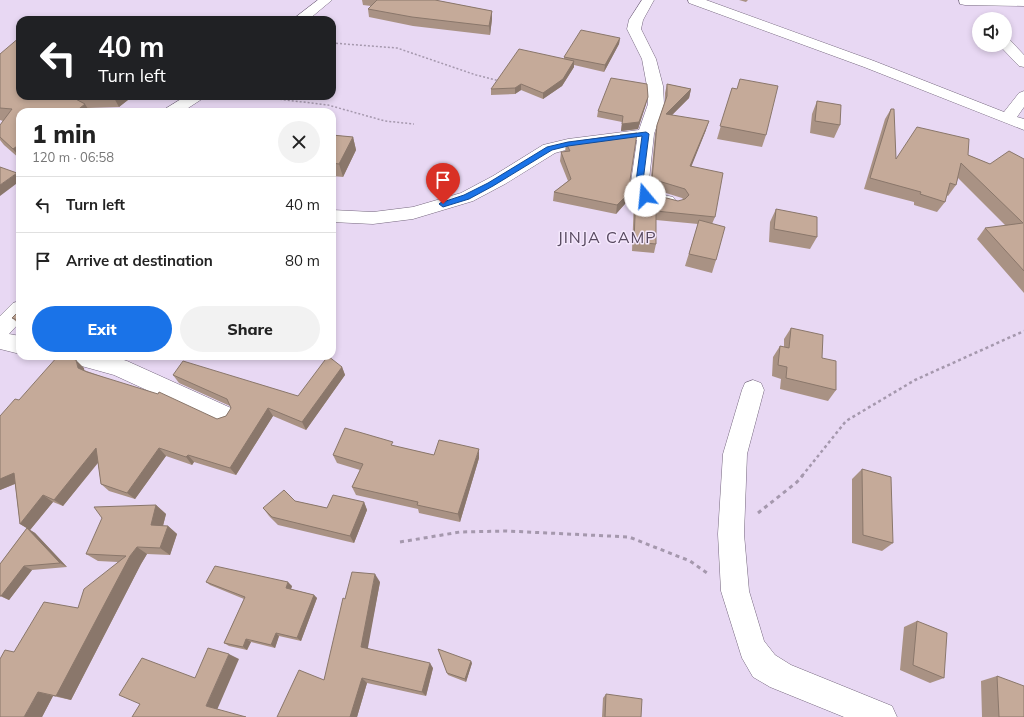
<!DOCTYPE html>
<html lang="en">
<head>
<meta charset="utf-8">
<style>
  :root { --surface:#fff; --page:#f2f2f2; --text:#222; --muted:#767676; --line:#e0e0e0; --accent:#1a73e8 }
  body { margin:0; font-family:Mulish,sans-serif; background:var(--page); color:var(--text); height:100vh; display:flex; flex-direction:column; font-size:15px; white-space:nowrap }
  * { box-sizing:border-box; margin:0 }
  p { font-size:13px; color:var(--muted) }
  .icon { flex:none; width:22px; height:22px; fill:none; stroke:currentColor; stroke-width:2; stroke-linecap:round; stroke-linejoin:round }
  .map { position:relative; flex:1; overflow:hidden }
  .panel { position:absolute; left:16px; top:108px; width:320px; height:252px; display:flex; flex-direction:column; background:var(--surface); border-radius:12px; box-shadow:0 2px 6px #0003 }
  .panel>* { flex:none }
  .hud { position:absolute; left:16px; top:16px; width:320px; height:84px; border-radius:12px; box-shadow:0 2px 6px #0003; background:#202124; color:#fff; overflow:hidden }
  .fabs { position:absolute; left:972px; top:12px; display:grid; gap:8px }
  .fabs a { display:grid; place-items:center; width:40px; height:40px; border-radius:50%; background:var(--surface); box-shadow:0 2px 6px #0003; font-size:20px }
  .pin { position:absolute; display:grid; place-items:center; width:34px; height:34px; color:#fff; margin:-41px -17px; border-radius:50% 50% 50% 0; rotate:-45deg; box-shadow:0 0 4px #0007 }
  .pin .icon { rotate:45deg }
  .me { position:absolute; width:44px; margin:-22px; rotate:343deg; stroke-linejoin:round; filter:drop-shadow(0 0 3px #0008) }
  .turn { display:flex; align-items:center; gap:14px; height:84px; padding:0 16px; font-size:18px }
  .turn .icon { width:52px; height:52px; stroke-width:2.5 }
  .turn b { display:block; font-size:28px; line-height:34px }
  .round { display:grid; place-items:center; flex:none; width:42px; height:42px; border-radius:21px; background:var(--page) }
  .overview { display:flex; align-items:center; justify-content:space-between; height:68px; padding:0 16px }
  h1 { font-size:24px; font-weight:800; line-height:30px }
  .cta { display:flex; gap:8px; margin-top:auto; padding:8px 16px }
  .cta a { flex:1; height:46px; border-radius:24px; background:var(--accent); color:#fff; font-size:16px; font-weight:800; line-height:46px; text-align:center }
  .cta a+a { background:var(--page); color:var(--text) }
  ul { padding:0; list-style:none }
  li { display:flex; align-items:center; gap:12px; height:56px; padding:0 16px; border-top:1px solid var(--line) }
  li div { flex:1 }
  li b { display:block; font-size:15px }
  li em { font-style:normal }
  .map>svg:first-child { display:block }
</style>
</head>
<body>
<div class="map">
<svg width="1024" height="717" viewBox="0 0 1024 717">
  <rect width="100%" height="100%" fill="#e8d8f3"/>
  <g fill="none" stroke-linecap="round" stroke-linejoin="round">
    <g stroke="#75677e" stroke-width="1">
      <path id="minor" d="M 318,0 L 332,0 L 308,20 L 292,20 Z
        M 642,0 L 654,0 L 643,20 L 641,29 L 656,59 L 663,86 L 664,104 L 654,134 L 648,189 L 655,193 L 673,197 L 676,201 L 673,205 L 667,207 L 641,201 L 635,196 L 630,189 L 637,140 L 569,149 L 555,153 L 505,184 L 473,201 L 413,219 L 373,224 L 332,222 L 332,210 L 373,212 L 413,207 L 461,193 L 493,176 L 543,145 L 568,139 L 639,130 L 648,104 L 647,86 L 642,59 L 627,29 L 629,20 Z
        M 688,0 L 706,0 L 874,61 L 1004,112 L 1019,93 L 1024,91 L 1024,107 L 1017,117 L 1024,119 L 1024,130 L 864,67 L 689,3 Z
        M 959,0 L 1024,0 L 1024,6 L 965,5 L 960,4 Z
        M 1005,39 L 1010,40 L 1024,55 L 1024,67 L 1019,66 L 999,45 L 1005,45 Z
        M 186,96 L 205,96 L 202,99 L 182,112 L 163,112 L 165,109 Z
        M 20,301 L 20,322 L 9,334 L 20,336 L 20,354 L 0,349 L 0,316 L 13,303 Z
        M 64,356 L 111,356 L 127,361 L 231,408 L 235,415 L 231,422 L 223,425 L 114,375 L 67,362 Z
        M 753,380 L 761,383 L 764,390 L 747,454 L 744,534 L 749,591 L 764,641 L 775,655 L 791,665 L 892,706 L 897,717 L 844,717 L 770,687 L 753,677 L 742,658 L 721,591 L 718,534 L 723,454 L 742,390 L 745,383 Z"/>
    </g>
    <path stroke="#a598ad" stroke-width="1.5" stroke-dasharray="2 2" stroke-linecap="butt" d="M 332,43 L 397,48 L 476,75 L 500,81
      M 252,96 L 328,105 L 385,121 L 414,124"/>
    <path stroke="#a598ad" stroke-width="2.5" stroke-dasharray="3 3" stroke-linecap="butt" d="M 802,476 L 846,421 L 915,380 L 1024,331"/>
    <path stroke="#a598ad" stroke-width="3" stroke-dasharray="4 4" stroke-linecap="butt" d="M 758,513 L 797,482 L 803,475
      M 400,542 L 460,532 L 507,531 L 629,537 L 690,561 L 707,573"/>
    <use href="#minor" fill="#fff" fill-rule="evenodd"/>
  </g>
  <path fill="#a99284" d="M 362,0 L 435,0 L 492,11 L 492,19 L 490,35 L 413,26 L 369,17 L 368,9 L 371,6 L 363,5 Z
    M 739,0 L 748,0 L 746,2 Z
    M 620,38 L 619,44 L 604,72 L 574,65 L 574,67 L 562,86 L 543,99 L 521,90 L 515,94 L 491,95 L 491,89 L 564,59 L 564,57 Z
    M 0,54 L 20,96 L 133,96 L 119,107 L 88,108 L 90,112 L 20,112 L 20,159 L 4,145 L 0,140 L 0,125 L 3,121 L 0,120 Z
    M 667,84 L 691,89 L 689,98 L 672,115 L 706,130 L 691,166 L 715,217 L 712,224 L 716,260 L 712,273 L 685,266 L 698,224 L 656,220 L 656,244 L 654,253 L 632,251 L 634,199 L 636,190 L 678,201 L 684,200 L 682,198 L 650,188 L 655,134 L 657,125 L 665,102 L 665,93 Z
    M 732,88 L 737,89 L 766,135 L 762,147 L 717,139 Z
    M 817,101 L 840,125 L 834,138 L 810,133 L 812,114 Z
    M 646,104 L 638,129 L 621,131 L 622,122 L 597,117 L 598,111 Z
    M 891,109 L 896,159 L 968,155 L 990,164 L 1024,159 L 1024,293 L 977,239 L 985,228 L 1006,226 L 958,178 L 956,185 L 948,196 L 946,195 L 945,202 L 937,212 L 914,205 L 914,202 L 864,189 L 885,119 Z
    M 332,135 L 353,137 L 356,150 L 343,177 L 332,176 Z
    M 566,143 L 630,180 L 634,188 L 632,196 L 616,214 L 553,201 L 554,192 L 568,181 L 560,161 L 561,152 L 565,152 Z
    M 776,209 L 817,237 L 810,249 L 769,242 L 770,222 Z
    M 20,310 L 20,325 L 12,318 Z
    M 791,328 L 822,358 L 836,390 L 828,401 L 780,389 L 781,379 L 772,376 L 773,357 L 780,346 L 784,347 L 784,339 Z
    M 342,367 L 345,375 L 306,430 L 273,416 L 236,475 L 194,462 L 192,465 L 166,456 L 135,499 L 109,491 L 101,484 L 98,463 L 63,506 L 53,502 L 30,530 L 20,524 L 15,484 L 0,490 L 0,416 L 19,400 L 84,368 L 84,370 L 217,419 L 226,416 L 231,408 L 230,406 L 179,383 L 173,375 L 298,396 Z
    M 394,446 L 434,455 L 479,458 L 460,522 L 419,513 L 418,509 L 356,495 L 352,487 L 360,470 L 337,463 L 333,455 Z
    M 862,469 L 893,543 L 882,551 L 852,543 L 852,479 Z
    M 295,501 L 327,508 L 364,502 L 367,510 L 354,543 L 278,525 L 269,516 L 263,508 Z
    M 156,505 L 166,514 L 163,526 L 168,526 L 177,534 L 170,555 L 147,554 L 141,564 L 71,700 L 53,696 L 42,717 L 14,652 L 78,608 L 118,562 L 98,561 L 86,554 Z
    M 27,528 L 35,533 L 67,567 L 32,570 L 9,600 L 0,596 L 0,564 Z
    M 206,582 L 292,586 L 291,589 L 314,595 L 317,598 L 301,641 L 279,636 L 275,648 L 251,642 L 247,650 L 229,646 L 224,643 L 244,599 L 210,585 Z
    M 380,582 L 367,648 L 433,668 L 426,696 L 367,683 L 357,717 L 277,717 L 324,680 L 345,599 Z
    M 917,621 L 944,678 L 930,683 L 900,670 L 904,627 Z
    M 438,649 L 472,663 L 466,682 L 448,675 Z
    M 997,676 L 1024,717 L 982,717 L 981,681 Z
    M 606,694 L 641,717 L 602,717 L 603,698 Z"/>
  <path fill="#8a776b" d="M 492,11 L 492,19 L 490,35 L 489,26 Z
    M 620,38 L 619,44 L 604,72 L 605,65 Z
    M 574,61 L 574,67 L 562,86 L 543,99 L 543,93 Z
    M 521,84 L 521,90 L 515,94 L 515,88 Z
    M 691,89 L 689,98 L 664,123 L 666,114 Z
    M 113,96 L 133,96 L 119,107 Z
    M 648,97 L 646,104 L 638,129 L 621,131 L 622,124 Z
    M 85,104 L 90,112 L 75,112 Z
    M 709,121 L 706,130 L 688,175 L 690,166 Z
    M 353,137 L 356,150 L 343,177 L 339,164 Z
    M 20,144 L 20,158 L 13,149 Z
    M 17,173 L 20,176 L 20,181 L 0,196 L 0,185 Z
    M 634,188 L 632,196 L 616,214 L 617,205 Z
    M 76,360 L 84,368 L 85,376 L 78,368 Z
    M 342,367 L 345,375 L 306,430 L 302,422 Z
    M 268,408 L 273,416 L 236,475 L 230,468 Z
    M 96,448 L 104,455 L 63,506 L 54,500 Z
    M 159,448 L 166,456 L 135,499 L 127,493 Z
    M 479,449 L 479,458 L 460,522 L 458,514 Z
    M 188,455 L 194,462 L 192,465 L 186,457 Z
    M 14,473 L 24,480 L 0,490 L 0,479 Z
    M 43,495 L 53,502 L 30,530 L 20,524 Z
    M 364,502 L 367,510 L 354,543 L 350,536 Z
    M 156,505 L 166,514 L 161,533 L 151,525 Z
    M 168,526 L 177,534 L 170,555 L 160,548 Z
    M 27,528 L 35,533 L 67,567 L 60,563 Z
    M 137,547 L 147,554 L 141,564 L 71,700 L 56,696 L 130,556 Z
    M 24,566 L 32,570 L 9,600 L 1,596 Z
    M 375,574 L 380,582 L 367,653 L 361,647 Z
    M 288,582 L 292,586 L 290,592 L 286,588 Z
    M 314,595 L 317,598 L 301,641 L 297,638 Z
    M 276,633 L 279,636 L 275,648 L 271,645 Z
    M 246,639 L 251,642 L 247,650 L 243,647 Z
    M 229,654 L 239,659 L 217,710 L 206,706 Z
    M 471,661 L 472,663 L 466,682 L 465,679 Z
    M 430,663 L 433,668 L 426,696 L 422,692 Z
    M 362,678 L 367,683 L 357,717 L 350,717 Z
    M 38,692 L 53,696 L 42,717 L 24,717 Z"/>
  <path fill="#c5aa99" stroke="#8a776b" d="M 377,0 L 435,0 L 492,11 L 489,26 L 412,17 L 368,9 Z
    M 581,30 L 620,38 L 605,65 L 564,57 Z
    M 20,37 L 20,96 L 70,96 L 85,104 L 75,112 L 20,112 L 20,144 L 13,149 L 0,137 L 0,125 L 12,109 L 0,108 L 0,54 Z
    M 519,49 L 574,61 L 563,79 L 543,93 L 521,84 L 515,88 L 491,89 Z
    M 611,78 L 647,84 L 648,97 L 639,122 L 622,124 L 623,116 L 598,111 Z
    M 740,79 L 778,86 L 766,135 L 720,126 L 732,88 L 737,89 Z
    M 667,84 L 691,89 L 666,114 L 709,121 L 690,166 L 723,173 L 715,217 L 656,211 L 656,244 L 634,242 L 636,190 L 678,201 L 685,199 L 689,195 L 685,189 L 652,179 L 657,125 L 667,96 Z
    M 817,101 L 841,105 L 840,125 L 815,121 Z
    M 891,109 L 894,109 L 896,159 L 917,127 L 969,139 L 968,155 L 990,164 L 1009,151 L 1024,159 L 1024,271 L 985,228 L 1023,223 L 961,163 L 956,185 L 950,183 L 945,202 L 920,194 L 921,192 L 870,178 Z
    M 637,133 L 630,180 L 634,188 L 617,205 L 554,192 L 571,179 L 561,152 L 570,151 L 566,143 L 613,136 L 620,137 L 620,135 Z
    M 332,135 L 353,137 L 339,164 L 332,163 Z
    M 0,167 L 17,173 L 0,185 Z
    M 776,209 L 817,217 L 817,237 L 774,229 Z
    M 699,220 L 725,227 L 716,260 L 689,254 Z
    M 20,310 L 20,321 L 12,318 Z
    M 791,328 L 823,335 L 822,358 L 836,361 L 836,390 L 786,378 L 787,367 L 778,365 L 780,346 L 789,348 Z
    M 58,356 L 61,356 L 76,360 L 78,368 L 87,372 L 158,394 L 159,392 L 217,419 L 226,416 L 231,408 L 227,399 L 173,375 L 183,361 L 298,396 L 328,356 L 342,367 L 302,422 L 268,408 L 230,468 L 188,455 L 186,457 L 159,448 L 127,493 L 101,484 L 96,448 L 54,500 L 43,495 L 20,524 L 14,473 L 0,479 L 0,416 L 15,399 L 19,400 Z
    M 345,428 L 393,442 L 391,445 L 434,455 L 439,440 L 479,449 L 458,514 L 417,505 L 418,502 L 352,487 L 363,464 L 333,455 Z
    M 862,469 L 891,477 L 893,543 L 863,535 Z
    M 284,490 L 295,501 L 327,508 L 333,495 L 364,502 L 350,536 L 272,517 L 263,508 Z
    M 156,505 L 151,525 L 168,526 L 160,548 L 137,547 L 130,556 L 56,696 L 38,692 L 24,717 L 0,717 L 0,659 L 5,650 L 14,652 L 44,602 L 78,608 L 84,589 L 126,556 L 86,554 L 102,518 L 94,507 Z
    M 27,528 L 60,563 L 24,566 L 1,596 L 0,596 L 0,564 Z
    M 215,566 L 288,582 L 286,588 L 314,595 L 297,638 L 276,633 L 271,645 L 246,639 L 243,647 L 224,643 L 245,597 L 206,582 Z
    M 352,572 L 375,574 L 361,647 L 430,663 L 422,692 L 362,678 L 350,717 L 277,717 L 299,670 L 324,680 L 343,598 L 345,599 Z
    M 917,621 L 947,633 L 944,678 L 913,665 Z
    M 208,648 L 229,654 L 206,706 L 246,717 L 132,717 L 140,704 L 119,695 L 142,658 L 195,678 Z
    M 438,649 L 471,661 L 465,679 L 447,673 Z
    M 997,676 L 1024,686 L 1024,717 L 999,717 Z
    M 606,694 L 642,699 L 641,717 L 605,717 Z"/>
  <path fill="#1a73e8" stroke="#114b97" d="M 646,132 L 649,134 L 642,189 L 649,196 L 648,198 L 645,198 L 638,195 L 635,189 L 642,136 L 568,146 L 552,150 L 493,186 L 469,199 L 443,207 L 439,204 L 440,203 L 464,195 L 488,183 L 547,147 L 568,142 Z"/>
  <g text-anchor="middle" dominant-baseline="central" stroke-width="3" stroke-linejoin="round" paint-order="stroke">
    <g font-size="16" letter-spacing="1" fill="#57495f" stroke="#f4e7fc">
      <text x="607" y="237">JINJA CAMP</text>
    </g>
  </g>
</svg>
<div class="fabs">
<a><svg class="icon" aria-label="sound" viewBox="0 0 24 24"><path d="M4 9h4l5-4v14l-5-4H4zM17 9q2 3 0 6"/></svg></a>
</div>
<div class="pin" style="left:443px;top:204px;background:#d93025"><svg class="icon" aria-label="arrive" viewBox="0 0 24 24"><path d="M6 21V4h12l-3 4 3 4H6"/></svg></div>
<svg class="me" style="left:645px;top:196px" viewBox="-20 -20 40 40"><circle r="19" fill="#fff"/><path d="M0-13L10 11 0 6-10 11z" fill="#1a73e8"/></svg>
<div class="hud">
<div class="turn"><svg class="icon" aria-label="left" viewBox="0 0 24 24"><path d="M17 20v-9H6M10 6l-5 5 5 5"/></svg><div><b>40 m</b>Turn left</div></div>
</div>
<section class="panel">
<div class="overview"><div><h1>1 min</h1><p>120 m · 06:58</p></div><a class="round"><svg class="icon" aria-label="close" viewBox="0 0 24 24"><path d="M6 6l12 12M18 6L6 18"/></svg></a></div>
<ul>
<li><svg class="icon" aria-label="left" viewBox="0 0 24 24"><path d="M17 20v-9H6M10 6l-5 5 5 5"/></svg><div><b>Turn left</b></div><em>40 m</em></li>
<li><svg class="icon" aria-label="arrive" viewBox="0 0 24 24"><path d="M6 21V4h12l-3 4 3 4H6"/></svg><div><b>Arrive at destination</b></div><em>80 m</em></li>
</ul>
<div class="cta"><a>Exit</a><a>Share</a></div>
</section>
</div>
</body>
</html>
